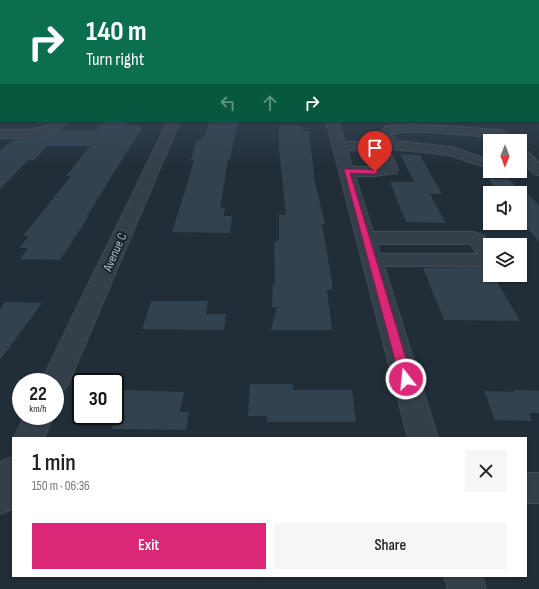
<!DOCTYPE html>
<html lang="en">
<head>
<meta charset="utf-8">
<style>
  :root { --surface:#fff; --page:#f6f6f6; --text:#222; --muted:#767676; --accent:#db2777 }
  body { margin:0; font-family:"Sofia Sans Condensed",sans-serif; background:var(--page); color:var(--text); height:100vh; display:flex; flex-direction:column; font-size:15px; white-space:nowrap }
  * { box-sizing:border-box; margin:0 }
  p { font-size:13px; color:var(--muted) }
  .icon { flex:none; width:22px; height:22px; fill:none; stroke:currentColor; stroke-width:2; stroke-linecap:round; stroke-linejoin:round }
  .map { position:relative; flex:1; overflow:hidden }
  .sheet { position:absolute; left:12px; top:437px; width:515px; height:140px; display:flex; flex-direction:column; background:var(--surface); border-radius:0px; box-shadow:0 1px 3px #0004 }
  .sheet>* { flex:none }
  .hud { position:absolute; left:0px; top:0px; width:539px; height:122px; box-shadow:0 1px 3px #0004; background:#0b6e4f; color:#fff; overflow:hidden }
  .needle { width:26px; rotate:180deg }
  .controls { position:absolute; left:483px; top:134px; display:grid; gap:8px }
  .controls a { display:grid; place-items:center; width:44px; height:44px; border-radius:0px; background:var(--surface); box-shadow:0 1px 3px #0004; font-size:20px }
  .speed { position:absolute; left:12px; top:373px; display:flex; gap:8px; font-size:20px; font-weight:700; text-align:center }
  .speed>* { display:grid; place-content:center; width:52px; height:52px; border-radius:50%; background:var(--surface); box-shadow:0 1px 3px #0004; line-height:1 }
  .speed small { font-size:10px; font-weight:400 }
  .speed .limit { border:2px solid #111; border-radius:6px; background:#fff; color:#111 }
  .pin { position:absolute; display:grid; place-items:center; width:34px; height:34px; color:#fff; margin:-41px -17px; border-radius:50% 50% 50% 0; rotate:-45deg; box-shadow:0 0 4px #0007 }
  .pin .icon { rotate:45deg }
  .me { position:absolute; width:44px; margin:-22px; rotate:344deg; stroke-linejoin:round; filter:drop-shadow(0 0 3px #0008) }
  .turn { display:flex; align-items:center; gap:14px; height:84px; padding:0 20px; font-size:18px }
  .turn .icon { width:52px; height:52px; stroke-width:2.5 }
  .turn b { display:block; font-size:28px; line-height:34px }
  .lanes { display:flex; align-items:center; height:38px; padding:0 20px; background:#0003; justify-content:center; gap:20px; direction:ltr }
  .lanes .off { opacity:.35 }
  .round { display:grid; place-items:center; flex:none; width:42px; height:42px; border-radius:0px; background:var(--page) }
  .overview { display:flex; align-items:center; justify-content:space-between; height:68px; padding:0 20px }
  h1 { font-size:24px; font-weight:600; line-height:30px }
  .button { display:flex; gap:8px; margin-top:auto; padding:8px 20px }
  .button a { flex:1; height:46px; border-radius:0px; background:var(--accent); color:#fff; font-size:16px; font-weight:600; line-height:46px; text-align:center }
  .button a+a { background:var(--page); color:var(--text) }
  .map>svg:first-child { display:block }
</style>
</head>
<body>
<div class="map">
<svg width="539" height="589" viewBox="0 0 539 589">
  <rect width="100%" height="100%" fill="#212e38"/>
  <path fill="#33424f" d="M 104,121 L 129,121 L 126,126 L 142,126 L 141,128 L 142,128 L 87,216 L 89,216 L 60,260 L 20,259 L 28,248 L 19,248 L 29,236 L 23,236 L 71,176 L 66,176 L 90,146 L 47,146 L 34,160 L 28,160 L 0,189 L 0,151 L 13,140 L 37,138 L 59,130 L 96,130 Z
    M 209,121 L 238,121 L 230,160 L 228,160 L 220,208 L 225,208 L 224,216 L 232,216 L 230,233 L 172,232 L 192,169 L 191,169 L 194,160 L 191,160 L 197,140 L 201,140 L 202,136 L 205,136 Z
    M 279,126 L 301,126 L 304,131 L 309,131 L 315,182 L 325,224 L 322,224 L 332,282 L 332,290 L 327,290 L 332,330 L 271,330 L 277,307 L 272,307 L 273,283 L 275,284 L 274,242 L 279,240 L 279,215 L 286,215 L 279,150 Z
    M 400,154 L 420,155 L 442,194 L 430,194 L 446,223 L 406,222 L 390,182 L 414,182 Z
    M 488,179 L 509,179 L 516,187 L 522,187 L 539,206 L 539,242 L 520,219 L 520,193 L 499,193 Z
    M 488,267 L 490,275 L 493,275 L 520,321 L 444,320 L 423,268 Z
    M 151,301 L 208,301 L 206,314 L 226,314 L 224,330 L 142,329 Z
    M 5,302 L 42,303 L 0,360 L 0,309 Z
    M 250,384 L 293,384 L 293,390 L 352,390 L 356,422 L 267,422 L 267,416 L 248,416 Z
    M 123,390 L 184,392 L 180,412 L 189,412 L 186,430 L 111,429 Z
    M 514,390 L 539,391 L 539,413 L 529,413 L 532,421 L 495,420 L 484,391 L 514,392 Z"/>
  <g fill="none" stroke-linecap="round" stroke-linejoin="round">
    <g stroke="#414b55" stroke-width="2">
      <path id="minor" d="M 0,92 L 1,92 L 1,98 L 0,98 Z
        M 538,95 L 539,95 L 539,101 L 538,101 Z
        M 0,114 L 1,121 L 3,121 L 0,122 Z
        M 54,121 L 68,121 C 54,140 21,138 0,138 L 0,130 C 18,130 39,132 54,121 Z
        M 168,121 L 180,121 L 69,382 L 65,389 L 55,392 L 55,382 L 41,382 Z
        M 326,121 L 338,121 L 345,142 L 382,142 L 377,135 L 387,126 L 412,124 L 501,130 L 507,134 L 501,138 C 483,137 402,127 391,135 L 397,141 L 451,147 L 490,160 L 490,169 L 449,155 L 393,149 L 388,149 L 398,170 L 396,173 L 375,176 L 355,176 L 373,232 L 473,232 C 494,237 490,247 490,265 L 487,266 L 384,266 L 438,438 L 408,438 ZM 347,150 C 368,151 373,146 382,167 L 352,167 ZM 377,244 L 470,244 L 477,254 L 380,254 Z
        M 520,148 L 525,149 L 539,163 L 539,175 L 534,174 L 520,160 Z
        M 25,416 L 53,416 L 44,438 L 14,438 Z
        M 13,457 L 13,507 L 12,509 L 0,514 L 0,464 L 2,461 Z
        M 526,473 L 539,473 L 539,503 L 526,503 Z
        M 444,576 L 482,576 L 486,589 L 448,589 Z"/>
    </g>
    <use href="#minor" fill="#353f49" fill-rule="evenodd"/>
  </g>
  <linearGradient id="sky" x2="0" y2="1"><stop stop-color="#12191f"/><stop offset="0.51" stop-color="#3d4c5e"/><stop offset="1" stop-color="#3d4c5e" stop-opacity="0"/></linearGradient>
  <rect width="539" height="168" fill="url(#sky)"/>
  <path fill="#db2777" stroke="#8e194d" d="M 344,169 L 375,170 L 378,172 L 375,174 L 350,173 L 412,379 L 406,383 L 400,379 Z"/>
  <g text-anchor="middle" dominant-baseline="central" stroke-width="4" stroke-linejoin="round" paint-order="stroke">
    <g font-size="13" fill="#afbac5" stroke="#1a242d">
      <text transform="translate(115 252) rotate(-66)">Avenue C</text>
    </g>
  </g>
</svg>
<div class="controls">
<a><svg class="needle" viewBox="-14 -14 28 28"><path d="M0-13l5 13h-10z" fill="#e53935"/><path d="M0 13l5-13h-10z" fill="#767676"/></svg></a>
<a><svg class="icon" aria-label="sound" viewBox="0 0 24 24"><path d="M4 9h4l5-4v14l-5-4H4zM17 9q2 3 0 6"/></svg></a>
<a><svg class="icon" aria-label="layers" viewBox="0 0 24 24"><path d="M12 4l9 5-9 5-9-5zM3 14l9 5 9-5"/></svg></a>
</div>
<div class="speed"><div>22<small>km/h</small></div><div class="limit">30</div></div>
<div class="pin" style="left:375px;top:172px;background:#d93025"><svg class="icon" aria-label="arrive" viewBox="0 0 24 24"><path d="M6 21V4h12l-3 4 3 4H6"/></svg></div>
<svg class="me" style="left:406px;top:379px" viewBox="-20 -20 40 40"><circle r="17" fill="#db2777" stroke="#fff" stroke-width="3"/><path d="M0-11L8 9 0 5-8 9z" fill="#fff"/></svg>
<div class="hud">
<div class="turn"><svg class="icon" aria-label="right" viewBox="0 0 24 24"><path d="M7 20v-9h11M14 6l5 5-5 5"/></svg><div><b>140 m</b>Turn right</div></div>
<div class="lanes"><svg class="icon off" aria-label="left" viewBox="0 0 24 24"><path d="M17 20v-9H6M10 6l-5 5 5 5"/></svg><svg class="icon off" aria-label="ahead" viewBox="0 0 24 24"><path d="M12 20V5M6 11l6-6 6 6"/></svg><svg class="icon" aria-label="right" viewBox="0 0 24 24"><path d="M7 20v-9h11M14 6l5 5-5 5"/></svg></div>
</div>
<section class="sheet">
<div class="overview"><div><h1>1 min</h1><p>150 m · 06:36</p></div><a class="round"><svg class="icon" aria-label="close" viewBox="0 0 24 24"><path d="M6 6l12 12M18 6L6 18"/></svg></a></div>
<div class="button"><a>Exit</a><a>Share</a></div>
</section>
</div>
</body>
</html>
